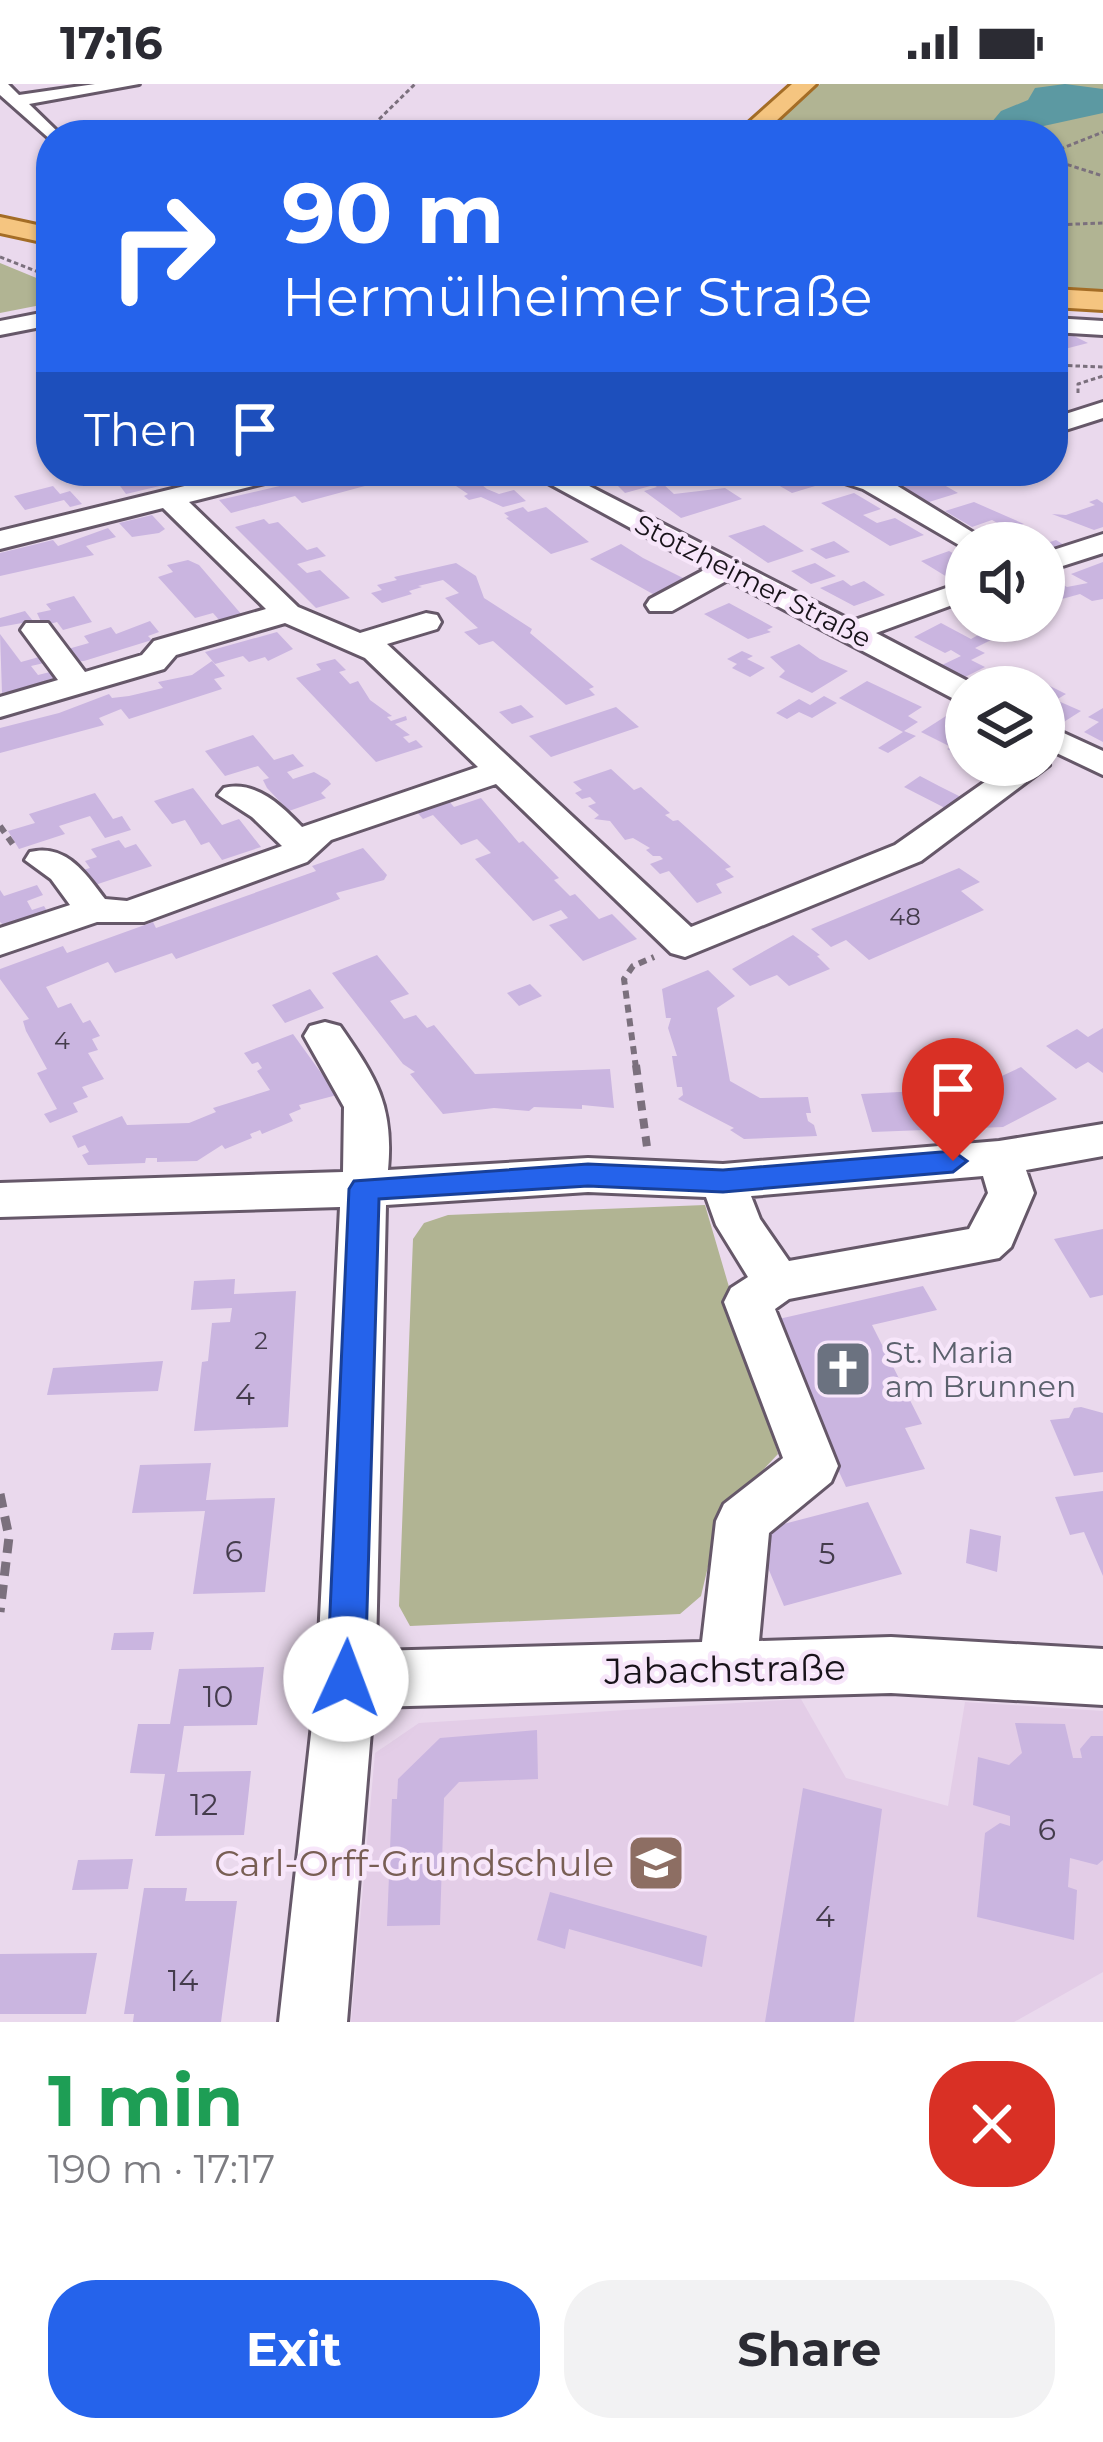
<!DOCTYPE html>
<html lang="en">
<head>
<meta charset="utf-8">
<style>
  :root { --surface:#fff; --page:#f2f2f3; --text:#2b2b33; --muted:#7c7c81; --accent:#2563eb }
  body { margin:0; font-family:Montserrat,sans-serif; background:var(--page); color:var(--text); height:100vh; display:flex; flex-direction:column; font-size:45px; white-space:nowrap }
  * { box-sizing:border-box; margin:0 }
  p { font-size:39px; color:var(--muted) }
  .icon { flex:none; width:66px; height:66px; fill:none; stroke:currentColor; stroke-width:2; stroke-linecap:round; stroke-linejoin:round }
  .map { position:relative; height:1938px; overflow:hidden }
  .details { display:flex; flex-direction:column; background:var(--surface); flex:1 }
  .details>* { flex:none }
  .hud { position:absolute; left:36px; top:36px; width:1032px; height:366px; border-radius:48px; box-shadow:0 3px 9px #0004; background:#2563eb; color:#fff; overflow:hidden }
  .buttons { position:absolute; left:945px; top:438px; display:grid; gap:24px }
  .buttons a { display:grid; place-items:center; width:120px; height:120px; border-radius:50%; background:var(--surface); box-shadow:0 3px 9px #0004; font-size:60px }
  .pin { position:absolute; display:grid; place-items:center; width:102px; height:102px; color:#fff; margin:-123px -51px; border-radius:50% 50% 50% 0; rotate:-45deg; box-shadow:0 0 12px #0007 }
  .pin .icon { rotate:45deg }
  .me { position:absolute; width:132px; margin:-66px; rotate:2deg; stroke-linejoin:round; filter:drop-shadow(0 0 9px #0008) }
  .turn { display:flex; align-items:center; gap:42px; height:252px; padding:0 48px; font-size:54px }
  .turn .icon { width:156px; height:156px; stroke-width:2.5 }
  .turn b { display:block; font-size:84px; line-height:102px }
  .then { display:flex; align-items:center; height:114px; padding:0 48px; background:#0003; gap:24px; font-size:45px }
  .round { display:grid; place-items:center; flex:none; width:126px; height:126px; border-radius:48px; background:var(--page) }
  .overview { display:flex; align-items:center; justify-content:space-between; height:204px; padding:0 48px }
  h1 { font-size:72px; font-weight:700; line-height:90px; color:#1e9e55 }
  .cta { display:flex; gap:24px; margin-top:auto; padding:24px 48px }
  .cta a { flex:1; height:138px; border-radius:48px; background:var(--accent); color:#fff; font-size:48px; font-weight:700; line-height:138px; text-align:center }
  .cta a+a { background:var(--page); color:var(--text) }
  .status { display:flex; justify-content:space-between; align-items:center; height:84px; padding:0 60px; background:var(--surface); direction:ltr }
  .status svg { height:33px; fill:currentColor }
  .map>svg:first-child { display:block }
</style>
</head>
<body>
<div class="status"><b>17:16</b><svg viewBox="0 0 49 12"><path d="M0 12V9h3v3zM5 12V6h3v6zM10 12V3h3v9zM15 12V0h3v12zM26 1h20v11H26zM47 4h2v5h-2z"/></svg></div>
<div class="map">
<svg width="1103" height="1938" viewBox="0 0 1103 1938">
  <rect width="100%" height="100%" fill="#ead9ed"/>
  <path fill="#e3cde7" d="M 801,1615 L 846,1694 L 948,1722 L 965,1618 L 1103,1627 L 1103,1888 L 1014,1938 L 351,1938 L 375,1669 L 419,1639 Z"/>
  <path fill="#b1b493" d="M 820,0 L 1103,0 L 1103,212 L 1053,209 L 1053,51 L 758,51 Z
    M 0,179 L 51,200 L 51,219 L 0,229 Z
    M 705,1121 L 778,1370 L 720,1432 L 701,1512 L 680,1530 L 410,1542 L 399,1522 L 413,1155 L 424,1139 L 448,1131 Z"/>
  <path fill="#5c99a2" d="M 1065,0 L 1103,5 L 1103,29 L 1039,43 L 1038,51 L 968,51 L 991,39 L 1001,27 L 1028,16 L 1035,4 Z"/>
  <path fill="#cab5e0" d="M 1064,247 L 1088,259 L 1053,268 L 1053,250 Z
    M 109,387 L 152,389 L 164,401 L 126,410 Z
    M 344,387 L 391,387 L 398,393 L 302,419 L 295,412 L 231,429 L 219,416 Z
    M 451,387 L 480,388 L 490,399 L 482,401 L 487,405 L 499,410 L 514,406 L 526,417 L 503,423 L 481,413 L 469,416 L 464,412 L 468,410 L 444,394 L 456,391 Z
    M 587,387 L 655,387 L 669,397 L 662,399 L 674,410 L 725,404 L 742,415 L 681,434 L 644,407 L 657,403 L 654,401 L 625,409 L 609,393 Z
    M 754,387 L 805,387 L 825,399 L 792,409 Z
    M 932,394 L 958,409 L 929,418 L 903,403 Z
    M 53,402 L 60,410 L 70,407 L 82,420 L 70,423 L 64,416 L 25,426 L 14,412 Z
    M 854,409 L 881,425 L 863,431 L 877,439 L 895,434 L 924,451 L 890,462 L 821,419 Z
    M 1097,415 L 1103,419 L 1103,443 L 1094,446 L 1052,430 L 1066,431 L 1095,421 L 1089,418 Z
    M 974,418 L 1024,440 L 1018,442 L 1047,459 L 1056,456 L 1064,461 L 1044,468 L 1044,459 L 1000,459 L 989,453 L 1010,446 L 992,436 L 972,443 L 945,427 Z
    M 523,423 L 528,428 L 546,423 L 589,458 L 551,470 L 506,434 L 509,433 L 504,429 Z
    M 152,431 L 165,445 L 159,449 L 132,453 L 119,439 Z
    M 264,435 L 269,440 L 278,438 L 307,466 L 317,463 L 326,472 L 297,480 L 307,489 L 320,486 L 350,514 L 316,524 L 235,443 Z
    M 764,441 L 804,467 L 768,479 L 728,452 Z
    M 108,444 L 116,453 L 86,462 L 94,471 L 0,492 L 0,469 L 53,456 L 58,462 Z
    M 834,457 L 850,468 L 826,475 L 810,465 Z
    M 621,460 L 643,474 L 691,498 L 660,514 L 590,475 Z
    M 949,467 L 966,476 L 966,491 L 952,496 L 921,477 Z
    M 188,476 L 199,481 L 242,531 L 220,537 L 213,529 L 195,534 L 158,493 L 173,488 L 167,481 Z
    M 1103,478 L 1103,515 L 1092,517 L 1080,510 L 1044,520 L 1044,499 L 1055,496 L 1067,503 L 1088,499 L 1071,490 Z
    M 456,479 L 476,492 L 484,514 L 532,545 L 530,549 L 594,603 L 589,605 L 595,611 L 566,621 L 493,557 L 479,561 L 464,548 L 478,544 L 445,514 L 459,509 L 443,496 L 418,502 L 422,503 L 409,507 L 412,510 L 382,519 L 371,509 L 382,506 L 377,501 L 397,496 L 394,493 Z
    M 815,479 L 836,492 L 811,500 L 791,487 Z
    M 843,496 L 851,502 L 864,497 L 885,511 L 854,522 L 820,504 Z
    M 74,512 L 92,538 L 63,546 L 57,538 L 43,542 L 37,529 L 51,526 L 46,520 Z
    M 729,519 L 773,543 L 767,546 L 771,548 L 748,555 L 704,530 Z
    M 25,527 L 33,537 L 0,543 L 0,534 Z
    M 150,537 L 159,548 L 148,552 L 152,556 L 84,577 L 71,578 L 61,567 L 89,559 L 84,552 L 111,543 L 116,550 Z
    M 941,539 L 971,555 L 980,550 L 991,556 L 975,564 L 985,569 L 971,576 L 985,583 L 965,593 L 942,581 L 961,572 L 951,566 L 945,569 L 914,553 Z
    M 277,548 L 293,565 L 268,577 L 265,573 L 249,578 L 243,572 L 215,580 L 205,568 Z
    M 0,550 L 21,578 L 39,573 L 44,579 L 31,582 L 38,591 L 50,588 L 55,594 L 47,596 L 51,601 L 2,609 Z
    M 799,560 L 820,575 L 848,587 L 812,609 L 779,593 L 785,587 L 770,573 Z
    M 742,567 L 753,572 L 747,575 L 765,584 L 750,593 L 732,584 L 737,580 L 727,575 Z
    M 335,575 L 346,586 L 339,588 L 350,600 L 358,597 L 370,616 L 392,632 L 387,633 L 391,637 L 406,632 L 407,636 L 395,640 L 410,651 L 403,653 L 409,659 L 416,656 L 423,663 L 376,678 L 296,594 L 321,586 L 316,580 Z
    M 212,577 L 225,592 L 214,595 L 222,605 L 129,635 L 121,625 L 99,634 L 104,641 L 0,669 L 0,644 L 59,629 L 109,610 L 112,614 L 129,612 L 163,604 L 158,598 L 192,591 Z
    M 867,597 L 922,623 L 908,632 L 918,638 L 904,647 L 916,652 L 888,669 L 878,664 L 903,648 L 839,614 Z
    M 1044,599 L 1066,610 L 1056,616 L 1081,627 L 1059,641 L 1044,633 Z
    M 824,612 L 837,619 L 812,634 L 799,628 L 787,635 L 776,629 L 799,615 L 810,621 Z
    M 521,621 L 534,633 L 512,640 L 499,628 Z
    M 616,623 L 639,643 L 551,673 L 529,652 Z
    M 1103,624 L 1103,658 L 1084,648 L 1099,638 L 1088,633 Z
    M 946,632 L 966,642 L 966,679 L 953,673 L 958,670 L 947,665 L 951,663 L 921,648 Z
    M 253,651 L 274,676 L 293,670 L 298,676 L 304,682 L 287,688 L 293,695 L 314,688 L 328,696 L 331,700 L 321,709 L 326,714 L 289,727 L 267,704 L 263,696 L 269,694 L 258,682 L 225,692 L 205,667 Z
    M 611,685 L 634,706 L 641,703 L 670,729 L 665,731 L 673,737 L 678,736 L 731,783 L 725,785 L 734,793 L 716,800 L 722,809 L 697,819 L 669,787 L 660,790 L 650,780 L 663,775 L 660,772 L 653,772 L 646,766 L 650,764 L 633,754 L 625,756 L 610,737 L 594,735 L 599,731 L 588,722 L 596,719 L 590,713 L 582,715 L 575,709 L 582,706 L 573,698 Z
    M 920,692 L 939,702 L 961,713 L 945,724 L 904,703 Z
    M 193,704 L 222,741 L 239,735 L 261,763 L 222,776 L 209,758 L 201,761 L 185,736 L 172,740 L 154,717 Z
    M 95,709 L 113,735 L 122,732 L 131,746 L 105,754 L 90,732 L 59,742 L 65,750 L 19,765 L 8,747 L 35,739 L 29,730 Z
    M 481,714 L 519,759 L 523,757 L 559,794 L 554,796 L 570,812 L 575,810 L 599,835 L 612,830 L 637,855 L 583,877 L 549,841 L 568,834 L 561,826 L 533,837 L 475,775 L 491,769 L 477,755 L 461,761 L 433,731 L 423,735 L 415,726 L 447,715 L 454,723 Z
    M 119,756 L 125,764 L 136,760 L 152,782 L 86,804 L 76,788 L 90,784 L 85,777 L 97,773 L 91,765 Z
    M 363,764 L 387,791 L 384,796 L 336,809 L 340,815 L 176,875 L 172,869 L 115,889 L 108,878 L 46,903 L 58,924 L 71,919 L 83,939 L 90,936 L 100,952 L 92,955 L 98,966 L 88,969 L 104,995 L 82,1003 L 88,1013 L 73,1019 L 78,1028 L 50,1039 L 44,1030 L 57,1025 L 37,989 L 47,985 L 26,947 L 23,937 L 29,935 L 0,895 L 0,885 L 63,862 L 67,869 L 153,838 L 156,844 L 316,787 L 312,782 Z
    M 959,784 L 980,798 L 961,807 L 984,826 L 869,876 L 846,856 L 831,863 L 811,845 Z
    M 37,801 L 43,811 L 27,817 L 32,826 L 44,822 L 50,832 L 9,846 L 0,838 L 0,806 L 4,812 Z
    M 793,851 L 820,871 L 817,872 L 830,885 L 789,902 L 777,891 L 750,902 L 732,885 Z
    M 377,871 L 409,910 L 390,917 L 404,935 L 416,931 L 427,944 L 434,941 L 475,990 L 610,985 L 614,1024 L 582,1021 L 582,1025 L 534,1023 L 529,1027 L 494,1024 L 443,1030 L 410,990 L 415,988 L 403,980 L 332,889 Z
    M 708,886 L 735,912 L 717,924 L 730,997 L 760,1014 L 808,1013 L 811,1029 L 806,1029 L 808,1037 L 814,1041 L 817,1052 L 744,1055 L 730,1046 L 734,1044 L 678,1015 L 683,1011 L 682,1003 L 677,1003 L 672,972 L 677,972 L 668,944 L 671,934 L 666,934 L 662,905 Z
    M 530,900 L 542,912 L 519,922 L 507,909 Z
    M 310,905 L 324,924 L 285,939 L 272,921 Z
    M 1103,944 L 1103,989 L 1088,978 L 1076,985 L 1046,962 L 1077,945 L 1088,953 Z
    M 293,950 L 337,1011 L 299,1021 L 301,1025 L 289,1030 L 293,1037 L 262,1050 L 260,1046 L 250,1050 L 252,1054 L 225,1065 L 222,1061 L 197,1077 L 157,1078 L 157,1074 L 146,1074 L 145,1079 L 88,1081 L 82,1071 L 89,1068 L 85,1061 L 78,1064 L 72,1052 L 122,1032 L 127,1041 L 189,1039 L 216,1028 L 213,1024 L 270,1006 L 257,987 L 262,984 L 258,978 L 252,980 L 244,969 Z
    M 1021,983 L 1057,1015 L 1003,1043 L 872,1048 L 861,1010 L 976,1004 Z
    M 1103,1145 L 1103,1211 L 1090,1214 L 1054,1155 Z
    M 235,1195 L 234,1210 L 296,1207 L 288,1343 L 194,1347 L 202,1278 L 208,1277 L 212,1239 L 230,1238 L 232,1224 L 191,1226 L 194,1197 Z
    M 923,1202 L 937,1226 L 872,1241 L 922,1340 L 905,1344 L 925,1385 L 846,1403 L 770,1237 Z
    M 163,1277 L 158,1307 L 47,1311 L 53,1284 Z
    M 1081,1323 L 1103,1329 L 1103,1388 L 1074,1392 L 1050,1336 L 1069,1334 L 1074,1324 Z
    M 211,1379 L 206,1416 L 275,1414 L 265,1508 L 193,1510 L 205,1427 L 132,1429 L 140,1381 Z
    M 1103,1407 L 1103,1492 L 1084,1448 L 1070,1451 L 1055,1413 Z
    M 868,1418 L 902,1490 L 784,1522 L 753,1448 Z
    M 970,1445 L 1001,1452 L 997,1488 L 966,1479 Z
    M 154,1548 L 151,1566 L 111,1566 L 114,1549 Z
    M 264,1583 L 257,1641 L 184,1642 L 177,1688 L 251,1687 L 244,1751 L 155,1752 L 165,1690 L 130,1689 L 138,1640 L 170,1640 L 179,1585 Z
    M 1015,1639 L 1065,1640 L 1073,1674 L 1082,1674 L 1080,1665 L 1091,1652 L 1103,1652 L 1103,1776 L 1097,1781 L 1070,1774 L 1068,1803 L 1077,1806 L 1074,1856 L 977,1833 L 985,1749 L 1000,1739 L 1010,1742 L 1010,1732 L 973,1721 L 978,1673 L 1009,1681 L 1022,1669 Z
    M 537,1646 L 538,1695 L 459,1698 L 444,1714 L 440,1841 L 387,1842 L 392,1715 L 397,1715 L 398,1695 L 440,1654 Z
    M 803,1704 L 882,1725 L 854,1938 L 765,1938 Z
    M 133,1775 L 128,1805 L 72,1806 L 78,1776 Z
    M 144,1804 L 187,1804 L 185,1817 L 237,1817 L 221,1938 L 133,1938 L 134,1930 L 124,1930 Z
    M 550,1808 L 707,1852 L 702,1883 L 569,1845 L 565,1865 L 537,1856 Z
    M 97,1869 L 86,1930 L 0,1930 L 0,1870 Z"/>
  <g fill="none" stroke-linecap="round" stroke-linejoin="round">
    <g stroke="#665869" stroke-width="6">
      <path id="minor" d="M 0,0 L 8,0 L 19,11 L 95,0 L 139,0 L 29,20 L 61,51 L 51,51 L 51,56 L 0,11 Z
        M 51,227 L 51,241 L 0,251 L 0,237 Z
        M 1053,234 L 1103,237 L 1103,251 L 1053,248 Z
        M 1103,318 L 1103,334 L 1053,350 L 1053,334 Z
        M 246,387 L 292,387 L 289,393 L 189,418 L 298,523 L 360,549 L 426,529 L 437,531 L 441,538 L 437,545 L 387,560 L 691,843 L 895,761 L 1009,681 L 1044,681 L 1044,674 L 1049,681 L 921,777 L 685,873 L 671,869 L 496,700 L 331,756 L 307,778 L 144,838 L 97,838 L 0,871 L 0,844 L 70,821 L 51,795 L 25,776 L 30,768 C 66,759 86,790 105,815 L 127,817 L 282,762 L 252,733 L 218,711 L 224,704 C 256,696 282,722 302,743 L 478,683 L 365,574 L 285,539 L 176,571 L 164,585 L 0,633 L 0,613 L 58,596 L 21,546 L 26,539 L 48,539 L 85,588 L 142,571 L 154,557 L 266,525 L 163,424 L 0,465 L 0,447 Z
        M 526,387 L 560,387 L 852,537 L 966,497 L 966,516 L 876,549 L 979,603 L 966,603 L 966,618 L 954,615 L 728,496 L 672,527 L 650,527 L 646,521 L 650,515 L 706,485 Z
        M 823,387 L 863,387 L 883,393 L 990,459 L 966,459 L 966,465 L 863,405 L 826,393 Z
        M 1103,450 L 1103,469 L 1044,488 L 1044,469 Z
        M 1044,640 L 1103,667 L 1103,691 L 1044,663 Z
        M 325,938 L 340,942 C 376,994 394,1021 388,1086 L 588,1074 L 723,1080 L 999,1057 L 1103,1040 L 1103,1072 L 1026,1086 L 1034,1109 L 1011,1163 L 999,1174 L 789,1215 L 775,1225 L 838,1382 L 831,1398 L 769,1449 L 759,1557 L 891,1553 L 1103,1565 L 1103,1621 L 891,1609 L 373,1623 L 347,1938 L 279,1938 L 317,1596 L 340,1123 L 0,1133 L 0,1099 L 343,1088 L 344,1023 L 304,952 L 310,942 ZM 983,1092 L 988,1109 L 969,1145 L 789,1177 L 760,1135 L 751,1112 ZM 588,1108 L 706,1113 L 716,1141 L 748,1193 L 731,1204 L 724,1218 L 783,1374 L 724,1420 L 716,1437 L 702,1558 L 376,1567 L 386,1121 Z"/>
    </g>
    <g stroke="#a46d26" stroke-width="6">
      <path id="major" d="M 792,0 L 816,0 L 761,51 L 735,51 Z
        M 0,133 L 51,144 L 51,160 L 0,149 Z
        M 1053,205 L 1103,208 L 1103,226 L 1053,223 Z"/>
    </g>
    <path stroke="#7b707d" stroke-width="3" stroke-dasharray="4.5 3" stroke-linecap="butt" d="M 363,51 L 415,0
      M 1053,68 L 1103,48
      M 1053,76 L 1103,92
      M 1053,141 L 1103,139
      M 0,173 L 51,193
      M 1053,281 L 1103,283
      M 1078,309 L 1078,300 L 1103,292"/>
    <path stroke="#7b707d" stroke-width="6" stroke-dasharray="8 6" stroke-linecap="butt" d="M 0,742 L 14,762
      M 636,984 L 624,895 L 633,882 L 654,873"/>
    <path stroke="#7b707d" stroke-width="8" stroke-dasharray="10 8" stroke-linecap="butt" d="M 636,981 L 647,1063"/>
    <path stroke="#7b707d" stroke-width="9" stroke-dasharray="14 9" stroke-linecap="butt" d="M 0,1410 L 9,1453 L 0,1528"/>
    <use href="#minor" fill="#fff" fill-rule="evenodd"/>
    <use href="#major" fill="#f5c580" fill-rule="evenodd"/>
  </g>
  <path fill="#2563eb" stroke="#184099" stroke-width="3" d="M 953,1067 L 967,1077 L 953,1088 L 723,1108 L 588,1102 L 379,1115 L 365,1595 L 359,1608 L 346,1614 L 333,1608 L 327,1595 L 349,1105 L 354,1097 L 588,1080 L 723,1086 Z"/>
  <defs>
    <g id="church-square" transform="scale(3)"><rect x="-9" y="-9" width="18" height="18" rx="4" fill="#6b7280" stroke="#f7e6fa"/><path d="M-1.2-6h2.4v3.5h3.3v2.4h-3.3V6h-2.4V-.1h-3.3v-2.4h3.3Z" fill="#fff"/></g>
    <g id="school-square" transform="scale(3)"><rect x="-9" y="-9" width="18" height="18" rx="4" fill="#8d6e63" stroke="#f7e6fa"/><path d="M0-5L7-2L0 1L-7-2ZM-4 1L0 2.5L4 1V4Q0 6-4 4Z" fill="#fff"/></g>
  </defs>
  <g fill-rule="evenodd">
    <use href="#church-square" x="843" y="1285"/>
    <use href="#school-square" x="656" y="1779"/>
  </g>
  <g text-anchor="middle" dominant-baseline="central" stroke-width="9" stroke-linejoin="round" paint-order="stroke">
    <g font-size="24" fill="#443c4c">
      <text x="905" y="832">48</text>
      <text x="62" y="956">4</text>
      <text x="261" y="1256">2</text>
    </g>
    <g font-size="27" fill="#18131a" stroke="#f7e6fa">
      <text transform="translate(753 497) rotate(27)">Stotzheimer Straße</text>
    </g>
    <g font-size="30" fill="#5b616d" stroke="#f7e6fa" text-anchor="start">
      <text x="885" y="1268">St. Maria<tspan x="885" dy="34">am Brunnen</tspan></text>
    </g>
    <g font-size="30" fill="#443c4c">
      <text x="245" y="1310">4</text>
      <text x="234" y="1467">6</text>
      <text x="827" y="1469">5</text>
      <text x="218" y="1612">10</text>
      <text x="204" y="1720">12</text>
      <text x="1047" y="1745">6</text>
      <text x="825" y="1832">4</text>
      <text x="183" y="1896">14</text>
    </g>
    <g font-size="36" fill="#18131a" stroke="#f7e6fa">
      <text transform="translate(725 1585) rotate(-1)">Jabachstraße</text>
    </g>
    <g font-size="36" fill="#785e54" stroke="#f7e6fa" text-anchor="end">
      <text x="614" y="1779">Carl-Orff-Grundschule</text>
    </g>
  </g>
</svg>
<div class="buttons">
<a><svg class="icon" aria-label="sound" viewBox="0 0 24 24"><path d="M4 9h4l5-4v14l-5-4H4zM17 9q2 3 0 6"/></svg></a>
<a><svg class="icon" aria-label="layers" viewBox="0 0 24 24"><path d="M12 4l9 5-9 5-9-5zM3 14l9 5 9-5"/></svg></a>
</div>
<div class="pin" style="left:953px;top:1077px;background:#d93025"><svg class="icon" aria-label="arrive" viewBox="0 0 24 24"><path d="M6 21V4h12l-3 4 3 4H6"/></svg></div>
<svg class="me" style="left:346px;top:1595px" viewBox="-20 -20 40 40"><circle r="19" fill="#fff"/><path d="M0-13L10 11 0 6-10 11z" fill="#2563eb"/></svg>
<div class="hud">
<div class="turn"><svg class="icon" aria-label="right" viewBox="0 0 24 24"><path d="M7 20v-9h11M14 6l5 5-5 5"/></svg><div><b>90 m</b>Hermülheimer Straße</div></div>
<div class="then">Then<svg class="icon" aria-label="arrive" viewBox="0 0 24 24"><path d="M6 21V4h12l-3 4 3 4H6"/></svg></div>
</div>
</div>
<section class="details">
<div class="overview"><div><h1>1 min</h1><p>190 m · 17:17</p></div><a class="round" style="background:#d93025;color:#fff"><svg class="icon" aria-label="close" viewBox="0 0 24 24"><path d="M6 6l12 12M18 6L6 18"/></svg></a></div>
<div class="cta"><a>Exit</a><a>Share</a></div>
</section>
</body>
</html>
